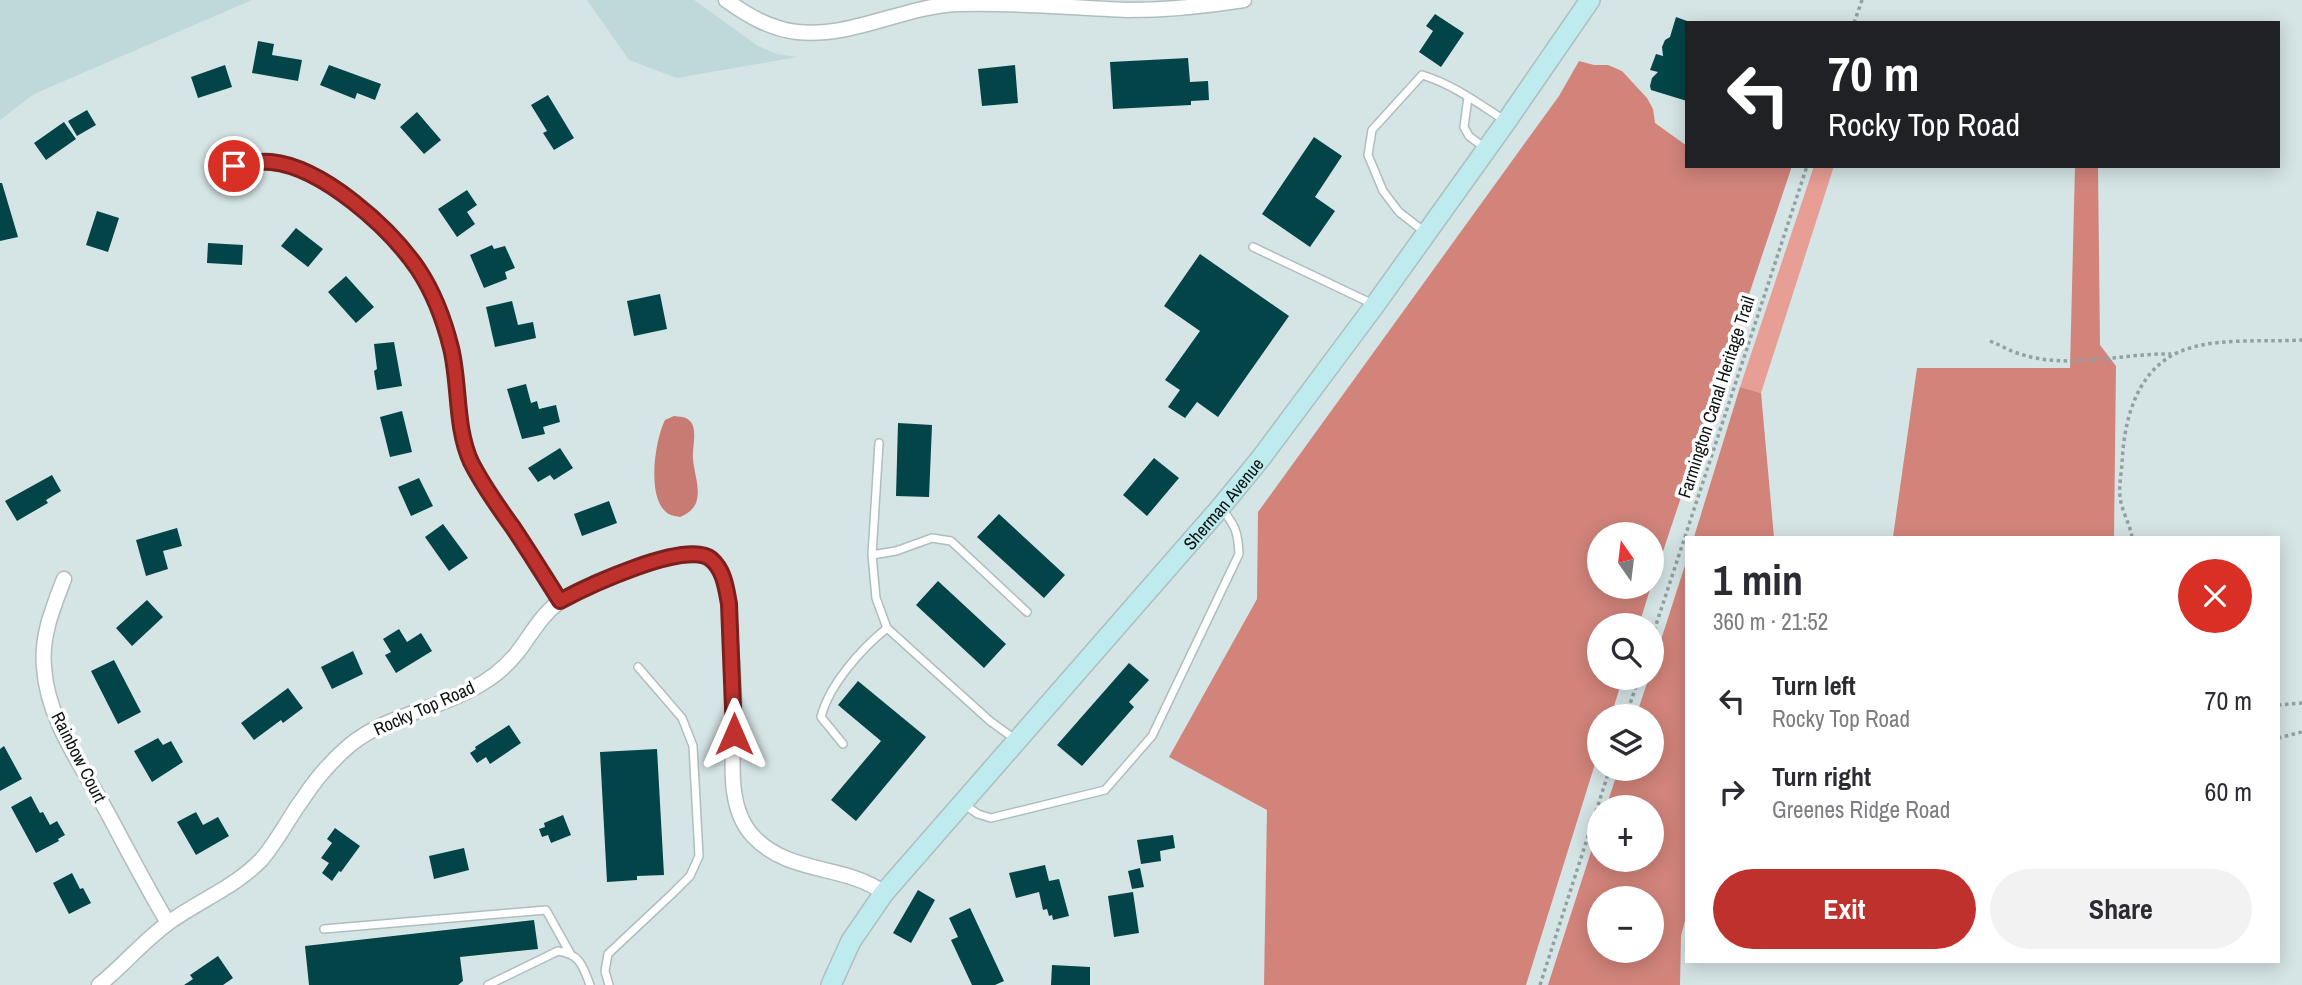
<!DOCTYPE html>
<html lang="en">
<head>
<meta charset="utf-8">
<style>
  :root { --surface:#fff; --page:#f2f2f3; --text:#2b2b33; --muted:#7c7c81; --accent:#bf312d }
  body { margin:0; font-family:"Archivo Narrow",sans-serif; background:var(--page); color:var(--text); height:100vh; display:flex; flex-direction:column; font-size:26px; white-space:nowrap }
  * { box-sizing:border-box; margin:0 }
  p { font-size:23px; color:var(--muted) }
  .icon { flex:none; width:38px; height:38px; fill:none; stroke:currentColor; stroke-width:2; stroke-linecap:round; stroke-linejoin:round }
  .map { position:relative; flex:1; overflow:hidden }
  .details { position:absolute; left:1685px; top:536px; width:595px; height:427px; display:flex; flex-direction:column; background:var(--surface); border-radius:0px; box-shadow:0 4px 18px #0003 }
  .details>* { flex:none }
  .top-card { position:absolute; left:1685px; top:21px; width:595px; height:147px; border-radius:0px; box-shadow:0 4px 18px #0003; background:#202124; color:#fff; overflow:hidden }
  .needle { width:46px; rotate:346deg }
  .fabs { position:absolute; left:1587px; top:522px; display:grid; gap:14px }
  .fabs a { display:grid; place-items:center; width:77px; height:77px; border-radius:50%; background:var(--surface); box-shadow:0 4px 18px #0003; font-size:35px }
  .pin { position:absolute; display:grid; place-items:center; width:60px; height:60px; color:#fff; margin:-30px; border:4px solid #fff; border-radius:50%; box-shadow:0 2px 7px #0007 }
  .me { position:absolute; width:77px; margin:-38px; rotate:0deg; stroke-linejoin:round; filter:drop-shadow(0 0 5px #0008) }
  .turn { display:flex; align-items:center; gap:24px; height:147px; padding:0 28px; font-size:32px }
  .turn .icon { width:91px; height:91px; stroke-width:2.5 }
  .turn b { display:block; font-size:49px; line-height:60px }
  .round { display:grid; place-items:center; flex:none; width:74px; height:74px; border-radius:37px; background:var(--page) }
  .overview { display:flex; align-items:center; justify-content:space-between; height:119px; padding:0 28px }
  h1 { font-size:42px; font-weight:700; line-height:52px }
  .button { display:flex; gap:14px; margin-top:auto; padding:14px 28px }
  .button a { flex:1; height:80px; border-radius:42px; background:var(--accent); color:#fff; font-size:28px; font-weight:700; line-height:80px; text-align:center }
  .button a+a { background:var(--page); color:var(--text) }
  ul { padding:0; list-style:none }
  li { display:flex; align-items:center; gap:21px; height:91px; padding:0 28px }
  li div { flex:1 }
  li b { display:block; font-size:26px }
  li em { font-style:normal }
  .map>svg:first-child { display:block }
</style>
</head>
<body>
<div class="map">
<svg width="2302" height="985" viewBox="0 0 2302 985">
  <rect width="100%" height="100%" fill="#d5e4e5"/>
  <path fill="#bfd8d9" d="M 0,0 L 252,0 L 34,94 L 0,120 Z
    M 587,0 L 694,0 L 758,46 L 777,54 L 797,57 L 677,78 L 629,60 Z"/>
  <path fill="#e79e95" d="M 1814,166 L 1834,166 L 1761,393 L 1740,387 Z"/>
  <path fill="#d2847b" fill-rule="evenodd" d="M 1579,61 L 1594,65 L 1608,65 L 1622,71 L 1647,98 L 1653,109 L 1655,123 L 1687,146 L 1687,166 L 1792,166 L 1652,584 L 1652,534 L 1600,534 L 1600,586 L 1651,586 L 1639,625 L 1600,625 L 1600,677 L 1623,677 L 1611,716 L 1600,716 L 1599,751 L 1526,985 L 1264,985 L 1267,810 L 1169,757 L 1257,599 L 1258,512 L 1559,96 Z
    M 2075,166 L 2098,166 L 2100,345 L 2116,366 L 2114,537 L 1893,537 L 1917,368 L 2070,368 Z
    M 1740,387 L 1761,393 L 1774,537 L 1694,537 Z
    M 1687,559 L 1687,913 L 1681,936 L 1680,985 L 1548,985 L 1599,827 L 1600,859 L 1652,859 L 1652,807 L 1606,807 L 1619,768 L 1652,768 L 1652,716 L 1636,716 L 1649,677 L 1652,677 L 1652,668 ZM 1600,898 L 1652,898 L 1652,950 L 1600,950 Z"/>
  <path fill="#c87b72" d="M 674,416 C 679,417 686,416 690,421 C 698,429 692,448 693,459 C 694,473 701,489 696,503 C 692,511 687,514 680,517 C 675,516 668,515 665,511 C 647,494 655,440 665,420 Z"/>
  <path fill="#034448" d="M 1435,14 L 1464,33 L 1441,67 L 1419,52 L 1433,31 L 1426,26 Z
    M 1676,17 L 1687,21 L 1687,101 L 1651,90 L 1650,86 L 1652,78 L 1658,72 L 1650,70 L 1656,54 L 1663,56 L 1662,47 L 1665,40 L 1670,37 Z
    M 258,41 L 274,44 L 272,55 L 302,60 L 298,81 L 252,73 Z
    M 1188,58 L 1190,82 L 1208,81 L 1209,100 L 1191,101 L 1191,105 L 1113,109 L 1110,62 Z
    M 225,65 L 232,87 L 198,98 L 191,77 Z
    M 329,65 L 381,84 L 375,100 L 357,93 L 355,99 L 320,85 Z
    M 1015,65 L 1018,103 L 982,106 L 978,69 Z
    M 548,95 L 574,138 L 554,150 L 543,133 L 547,131 L 531,105 Z
    M 87,110 L 96,125 L 77,136 L 68,121 Z
    M 417,112 L 441,140 L 424,154 L 400,127 Z
    M 64,122 L 76,139 L 46,160 L 34,143 Z
    M 1314,137 L 1342,156 L 1315,197 L 1335,211 L 1310,247 L 1262,214 Z
    M 0,183 L 2,183 L 18,237 L 0,241 Z
    M 467,190 L 477,205 L 467,212 L 475,224 L 457,237 L 438,209 Z
    M 97,211 L 119,218 L 108,252 L 86,245 Z
    M 296,228 L 323,249 L 308,267 L 281,246 Z
    M 208,243 L 243,245 L 242,265 L 207,263 Z
    M 492,245 L 494,249 L 505,246 L 515,268 L 505,272 L 507,279 L 484,288 L 470,255 Z
    M 1200,254 L 1289,316 L 1218,417 L 1197,402 L 1185,418 L 1168,407 L 1180,390 L 1165,380 L 1200,331 L 1164,306 Z
    M 346,276 L 374,307 L 356,323 L 328,292 Z
    M 660,294 L 667,329 L 634,336 L 627,301 Z
    M 512,301 L 518,325 L 533,322 L 536,338 L 495,347 L 486,307 Z
    M 394,342 L 402,386 L 377,390 L 374,371 L 377,369 L 374,344 Z
    M 526,384 L 531,403 L 537,401 L 539,409 L 556,405 L 560,422 L 543,427 L 545,434 L 522,439 L 507,389 Z
    M 402,411 L 412,452 L 390,457 L 380,417 Z
    M 898,423 L 932,425 L 929,497 L 896,496 Z
    M 560,448 L 573,468 L 554,480 L 550,475 L 538,482 L 528,468 Z
    M 1154,458 L 1179,478 L 1147,516 L 1123,495 Z
    M 52,475 L 61,491 L 46,500 L 48,503 L 17,521 L 5,501 Z
    M 419,478 L 433,506 L 411,516 L 398,487 Z
    M 609,501 L 617,523 L 582,536 L 574,514 Z
    M 999,514 L 1065,575 L 1044,598 L 977,537 Z
    M 443,524 L 468,558 L 449,571 L 425,537 Z
    M 177,528 L 182,546 L 163,551 L 168,569 L 146,576 L 136,540 Z
    M 938,581 L 1006,644 L 984,668 L 916,605 Z
    M 147,600 L 163,617 L 132,646 L 116,628 Z
    M 399,629 L 407,642 L 421,633 L 432,651 L 396,673 L 385,655 L 391,652 L 383,639 Z
    M 353,651 L 363,674 L 332,689 L 321,667 Z
    M 114,660 L 141,712 L 118,724 L 91,671 Z
    M 1129,663 L 1149,680 L 1129,702 L 1134,707 L 1082,766 L 1057,745 Z
    M 858,681 L 926,737 L 856,821 L 831,800 L 881,741 L 838,705 Z
    M 288,688 L 303,708 L 283,723 L 281,720 L 254,740 L 241,723 Z
    M 509,725 L 521,743 L 490,764 L 486,757 L 477,763 L 470,753 L 476,749 L 475,747 Z
    M 158,738 L 163,745 L 171,741 L 183,762 L 152,782 L 134,751 Z
    M 4,746 L 22,779 L 0,791 L 0,749 Z
    M 657,749 L 664,875 L 637,876 L 637,880 L 607,882 L 600,752 Z
    M 31,796 L 40,813 L 43,812 L 50,825 L 57,821 L 65,835 L 58,839 L 59,841 L 36,853 L 11,807 Z
    M 196,812 L 203,825 L 218,817 L 229,836 L 196,855 L 177,822 Z
    M 563,815 L 571,835 L 551,843 L 548,835 L 542,837 L 539,829 L 545,827 L 544,823 Z
    M 335,828 L 360,846 L 341,872 L 339,871 L 332,881 L 322,873 L 329,863 L 321,858 L 332,843 L 327,839 Z
    M 1173,835 L 1175,848 L 1160,851 L 1161,861 L 1141,864 L 1137,840 Z
    M 464,848 L 469,870 L 434,879 L 429,856 Z
    M 1045,865 L 1049,881 L 1059,879 L 1069,916 L 1053,920 L 1052,915 L 1049,916 L 1047,909 L 1043,910 L 1039,892 L 1016,898 L 1009,873 Z
    M 1140,868 L 1144,887 L 1132,889 L 1128,871 Z
    M 72,873 L 80,889 L 83,888 L 91,903 L 69,914 L 53,883 Z
    M 918,890 L 935,900 L 911,943 L 893,933 Z
    M 1133,892 L 1139,933 L 1114,937 L 1108,896 Z
    M 970,908 L 1004,981 L 995,985 L 972,985 L 951,940 L 958,937 L 949,918 Z
    M 534,920 L 538,949 L 460,957 L 463,981 L 458,985 L 309,985 L 305,946 Z
    M 218,956 L 233,978 L 223,985 L 184,985 L 193,979 L 190,975 Z
    M 1052,965 L 1090,967 L 1090,985 L 1051,985 Z"/>
  <g fill="none" stroke-linecap="round" stroke-linejoin="round">
    <g stroke="#afbdbe" stroke-width="10">
      <path id="service" d="M 1468,97 L 1464,127 L 1469,136 L 1486,149
        M 1426,233 L 1399,212 L 1383,191 L 1368,155 L 1372,130 L 1422,75 C 1452,84 1478,103 1504,120
        M 1253,247 L 1375,305
        M 879,443 L 872,555 L 876,598 L 887,628 L 990,721 L 1016,740
        M 872,555 L 896,551 L 932,538 L 951,541 L 1027,612
        M 843,744 L 821,717 C 829,685 861,649 887,628
        M 963,804 L 978,814 L 991,818 L 1105,790 L 1152,736 L 1239,554 C 1238,531 1235,525 1221,508
        M 324,929 L 546,910 L 570,953
        M 488,985 L 558,951 C 580,954 583,966 590,985
        M 609,985 L 605,971 L 608,954 L 673,893 L 690,876 L 699,856 L 693,746 L 682,718 L 638,667"/>
    </g>
    <g stroke="#afbdbe" stroke-width="17">
      <path id="minor" d="M 726,0 C 747,15 770,29 797,32 C 852,38 904,6 958,4 C 1015,2 1071,8 1128,10 C 1166,10 1206,6 1244,0
        M 234,166 C 247,163 259,161 271,162 C 323,167 390,228 418,269 C 434,292 444,321 451,348 C 460,385 455,427 471,462 C 482,486 499,508 514,529 C 530,553 545,577 560,601
        M 64,579 C 53,608 41,636 44,667 C 47,719 82,766 106,810 C 126,847 146,886 168,923
        M 99,985 C 124,965 145,939 171,921 C 201,900 236,886 261,860 C 277,842 288,819 302,800 C 315,780 331,761 350,745 C 385,716 431,711 470,690 C 488,681 505,668 517,653 C 531,635 541,615 559,602 C 581,585 676,548 701,555 C 709,557 715,563 720,570 C 730,587 729,609 730,629 C 731,655 734,681 734,707 C 735,747 723,804 753,836 C 789,875 845,864 884,893"/>
    </g>
    <g stroke="#afbdbe" stroke-width="22">
      <g id="secondary">
        <path id="s1" d="M 831,985 L 851,941 L 884,893 L 1220,508 L 1261,458 L 1375,305 L 1506,122 L 1590,0"/>
      </g>
    </g>
    <path stroke="#949fa0" stroke-width="3.5" stroke-dasharray="3.5 3.5" stroke-linecap="butt" d="M 1854,23 L 1862,0
      M 1990,341 C 2000,345 2010,351 2020,354 C 2069,370 2122,353 2171,354
      M 2132,537 C 2130,524 2121,510 2120,496 C 2119,486 2121,475 2122,464 C 2124,417 2138,363 2190,348 C 2221,338 2269,342 2302,340
      M 1652,637 L 1807,166
      M 2278,705 L 2302,703
      M 1626,716 L 1639,677
      M 2278,738 L 2302,732
      M 1540,985 L 1610,768"/>
    <use href="#service" stroke="#fff" stroke-width="7"/>
    <use href="#minor" stroke="#fff" stroke-width="14"/>
    <use href="#secondary" stroke="#beebee" stroke-width="19"/>
  </g>
  <g fill="none" stroke-linecap="round" stroke-linejoin="round">
    <g stroke="#7c201d" stroke-width="18">
      <path id="route" d="M 234,166 C 247,163 259,161 271,162 C 323,167 390,228 418,269 C 434,293 444,320 451,348 C 460,385 455,427 471,462 C 483,486 499,508 514,529 C 530,553 545,577 560,601 C 586,587 687,539 711,559 C 724,570 726,588 729,604 L 734,734"/>
    </g>
    <use href="#route" stroke="#bf312d" stroke-width="12"/>
  </g>
  <g text-anchor="middle" dominant-baseline="central" stroke-width="7" stroke-linejoin="round" paint-order="stroke">
    <g font-size="18" fill="#0e1313" stroke="#fff">
      <text transform="translate(1716 397) rotate(-72)">Farmington Canal Heritage Trail</text>
      <text stroke="none"><textPath href="#s1" startOffset="623">Sherman Avenue</textPath></text>
      <text transform="translate(424 708) rotate(-24)">Rocky Top Road</text>
      <text transform="translate(79 757) rotate(63)">Rainbow Court</text>
    </g>
  </g>
</svg>
<div class="fabs">
<a><svg class="needle" viewBox="-14 -14 28 28"><path d="M0-13l5 13h-10z" fill="#e53935"/><path d="M0 13l5-13h-10z" fill="#7c7c81"/></svg></a>
<a><svg class="icon" aria-label="search" viewBox="0 0 24 24"><circle cx="10" cy="10" r="6"/><path d="M15 15l6 6"/></svg></a>
<a><svg class="icon" aria-label="layers" viewBox="0 0 24 24"><path d="M12 4l9 5-9 5-9-5zM3 14l9 5 9-5"/></svg></a>
<a>+</a>
<a>−</a>
</div>
<div class="pin" style="left:234px;top:166px;background:#d93025"><svg class="icon" aria-label="arrive" viewBox="0 0 24 24"><path d="M6 21V4h12l-3 4 3 4H6"/></svg></div>
<svg class="me" style="left:734px;top:734px" viewBox="-20 -20 40 40"><path d="M0-17L14 15 0 8-14 15z" fill="#bf312d" stroke="#fff" stroke-width="4"/></svg>
<div class="top-card">
<div class="turn"><svg class="icon" aria-label="left" viewBox="0 0 24 24"><path d="M17 20v-9H6M10 6l-5 5 5 5"/></svg><div><b>70 m</b>Rocky Top Road</div></div>
</div>
<section class="details">
<div class="overview"><div><h1>1 min</h1><p>360 m · 21:52</p></div><a class="round" style="background:#d93025;color:#fff"><svg class="icon" aria-label="close" viewBox="0 0 24 24"><path d="M6 6l12 12M18 6L6 18"/></svg></a></div>
<ul>
<li><svg class="icon" aria-label="left" viewBox="0 0 24 24"><path d="M17 20v-9H6M10 6l-5 5 5 5"/></svg><div><b>Turn left</b><p>Rocky Top Road</p></div><em>70 m</em></li>
<li><svg class="icon" aria-label="right" viewBox="0 0 24 24"><path d="M7 20v-9h11M14 6l5 5-5 5"/></svg><div><b>Turn right</b><p>Greenes Ridge Road</p></div><em>60 m</em></li>
</ul>
<div class="button"><a>Exit</a><a>Share</a></div>
</section>
</div>
</body>
</html>
